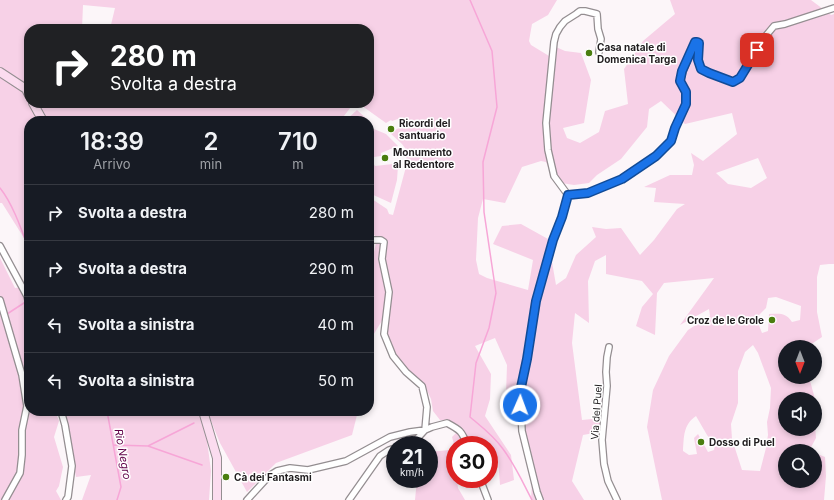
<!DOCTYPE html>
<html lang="it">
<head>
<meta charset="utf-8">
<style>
  :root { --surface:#171b24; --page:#20242c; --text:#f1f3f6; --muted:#9ea1a6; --line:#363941 }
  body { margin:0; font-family:Inter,sans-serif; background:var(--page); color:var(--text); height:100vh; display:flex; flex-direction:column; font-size:15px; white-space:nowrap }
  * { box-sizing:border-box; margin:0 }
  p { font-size:13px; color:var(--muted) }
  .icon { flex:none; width:22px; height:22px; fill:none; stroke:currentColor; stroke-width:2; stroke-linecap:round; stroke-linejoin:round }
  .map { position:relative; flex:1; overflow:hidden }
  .details { position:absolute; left:24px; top:116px; width:350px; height:300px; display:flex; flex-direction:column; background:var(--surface); border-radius:16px; box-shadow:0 2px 6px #0003 }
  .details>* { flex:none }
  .banner { position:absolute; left:24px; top:24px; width:350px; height:84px; border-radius:16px; box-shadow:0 2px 6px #0003; background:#202124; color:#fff; overflow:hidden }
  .needle { width:26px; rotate:180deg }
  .buttons { position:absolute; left:778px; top:340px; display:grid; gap:8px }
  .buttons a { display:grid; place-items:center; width:44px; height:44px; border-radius:50%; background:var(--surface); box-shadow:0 2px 6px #0003; font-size:20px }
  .speed { position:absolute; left:386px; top:436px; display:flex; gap:8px; font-size:20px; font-weight:700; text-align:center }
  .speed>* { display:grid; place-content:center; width:52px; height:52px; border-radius:50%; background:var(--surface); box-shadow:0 2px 6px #0003; line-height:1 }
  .speed small { font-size:10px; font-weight:400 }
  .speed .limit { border:6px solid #d22; background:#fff; color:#111 }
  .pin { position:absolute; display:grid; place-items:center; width:34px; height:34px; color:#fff; margin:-17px; border-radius:8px; box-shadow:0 2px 6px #0006 }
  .me { position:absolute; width:44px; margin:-22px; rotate:2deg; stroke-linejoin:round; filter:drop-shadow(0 0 3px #0008) }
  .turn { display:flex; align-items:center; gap:14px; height:84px; padding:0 20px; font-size:18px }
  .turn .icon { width:52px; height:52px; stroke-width:2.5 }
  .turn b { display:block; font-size:28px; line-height:34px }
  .eta { display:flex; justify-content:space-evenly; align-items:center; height:68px; text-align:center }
  .eta b { font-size:24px; font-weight:600; line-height:28px }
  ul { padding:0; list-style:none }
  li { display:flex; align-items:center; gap:12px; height:56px; padding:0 20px; border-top:1px solid var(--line) }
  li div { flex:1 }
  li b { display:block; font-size:15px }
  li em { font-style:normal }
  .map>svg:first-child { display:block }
</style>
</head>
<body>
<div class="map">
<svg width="834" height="500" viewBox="0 0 834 500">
  <rect width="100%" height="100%" fill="#fcf6f9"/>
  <path fill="#f7d1e7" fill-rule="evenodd" d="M 0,0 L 557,0 L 548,15 L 532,24 L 529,41 L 531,45 L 554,59 L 556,47 L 565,51 L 581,53 L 591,80 L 584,123 L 563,128 L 567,138 L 580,143 L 599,132 L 605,111 L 628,104 L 624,69 L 643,41 L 675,14 L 670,0 L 811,0 L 831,15 L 834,14 L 834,264 L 829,264 L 820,265 L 817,277 L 817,312 L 822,337 L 807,347 L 785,347 L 785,377 L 809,377 L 815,399 L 785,399 L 785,429 L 815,429 L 815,425 L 816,438 L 809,451 L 785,451 L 785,481 L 815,481 L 815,453 L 825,457 L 826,476 L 824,500 L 662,500 L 647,427 L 653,390 L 669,356 L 688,330 L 710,316 L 709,309 L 680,325 L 714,278 L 664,283 L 657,293 L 655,335 L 636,326 L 642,307 L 653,294 L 642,281 L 606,274 L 606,255 L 595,261 L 588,281 L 589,323 L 575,313 L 572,343 L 582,420 L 602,418 L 599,432 L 583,435 L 572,481 L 584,500 L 531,500 L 532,482 L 514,406 L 506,394 L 507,365 L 495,338 L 475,346 L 491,374 L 490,399 L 485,416 L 511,455 L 514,480 L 500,485 L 498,459 L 489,456 L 489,445 L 455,445 L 455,479 L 457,479 L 458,488 L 465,500 L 415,500 L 417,479 L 429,479 L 429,452 L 449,450 L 454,444 L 452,437 L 460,429 L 450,420 L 440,420 L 433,411 L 431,399 L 424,384 L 401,364 L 391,345 L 383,319 L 369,342 L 369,261 L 372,261 L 376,243 L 375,235 L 369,236 L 369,197 L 387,209 L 389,214 L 393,215 L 407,163 L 405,148 L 402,144 L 390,133 L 391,132 L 401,127 L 398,119 L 392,121 L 391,120 L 386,123 L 358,103 L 369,103 L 369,29 L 110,29 L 115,8 L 83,5 L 82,29 L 29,29 L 29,88 L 0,68 ZM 661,101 L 685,124 L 732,113 L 737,134 L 703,161 L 691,153 L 694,165 L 692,175 L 670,175 L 644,187 L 656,188 L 654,202 L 685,204 L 677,209 L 654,240 L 640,255 L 621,228 L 606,229 L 592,227 L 596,237 L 576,255 L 566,278 L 556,285 L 548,239 L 521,224 L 502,226 L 493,244 L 533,260 L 528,290 L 487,278 L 479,274 L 476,260 L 478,218 L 483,199 L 505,203 L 522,167 L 541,161 L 546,162 L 555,182 L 574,185 L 589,183 L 597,175 L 621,159 L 647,127 L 649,109 ZM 758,158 L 767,178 L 751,188 L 728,184 L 716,173 ZM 776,297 L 801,306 L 800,320 L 792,322 C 785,312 780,314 769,314 L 768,331 L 762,333 L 756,318 L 766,308 L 768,298 ZM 753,345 L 758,353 L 771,388 L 770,408 L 767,422 L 768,435 L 766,448 L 760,471 L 742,470 L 732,439 L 731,424 L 738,403 L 738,371 L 745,352 ZM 696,416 L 707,435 L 715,445 L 714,450 L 708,452 L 698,434 L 694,438 L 697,454 L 689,455 L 683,451 C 684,437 683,425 696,416 Z
    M 0,75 L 23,91 L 39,121 L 29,121 L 29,246 L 2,203 L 0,203 Z
    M 37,103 L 354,103 L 340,121 L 46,121 Z
    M 357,110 L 369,121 L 345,121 Z
    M 374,129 L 386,134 L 398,146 L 381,153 L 381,156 L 374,157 L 374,159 L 372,161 L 375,166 L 393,164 L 394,167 L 398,166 L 397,180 L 391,203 L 369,193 L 369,131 Z
    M 0,258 L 15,288 L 29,286 L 29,411 L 55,411 L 59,421 L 54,437 L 63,467 L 59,486 L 56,491 L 61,500 L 0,500 Z
    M 63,411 L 200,411 L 205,425 L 211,471 L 209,500 L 82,500 L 91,475 L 76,477 Z
    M 207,411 L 356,411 L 357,415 L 352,435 L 276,463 L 247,492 L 220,443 Z"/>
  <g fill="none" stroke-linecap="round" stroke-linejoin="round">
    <path stroke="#f7a6d7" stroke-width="1.5" d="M 470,0 L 492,51 L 497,107 L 483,162 L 484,212 L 496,293 L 489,328 L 476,363 L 470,417 C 482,427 494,436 503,449 C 515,465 523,483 532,500
      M 0,188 C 13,204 22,231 29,250
      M 7,314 L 27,301
      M 107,411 L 121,487 L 117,500
      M 114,445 L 148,446 L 202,465
      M 148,446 L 194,423"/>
    <g stroke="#948e91" stroke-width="8">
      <path id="minor" d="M 568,195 L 588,193 L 622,179 L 656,156 L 671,141 L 675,128 L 686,104 L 687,98 L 686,92 L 680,81 L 683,71 L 695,42 L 699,43 L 698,60 L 701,69 L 709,73 L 733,82 L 740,78 L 764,38 L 774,26 L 785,24 L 834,8
        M 568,195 L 554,176 L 548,150 L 546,123 L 554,42 L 556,34 L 560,27 L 565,21 L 576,14 L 580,11 L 585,11 L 597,14 L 598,29 L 601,39 L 599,52
        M 370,240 L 381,240 L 384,242 L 382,259 L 389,292 L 384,334 L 393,356 L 406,372 L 422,386 L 427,407 L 425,430 L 415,441 L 403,445
        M 0,246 L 27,296 L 29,304
        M 0,300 L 22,375 L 27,406 L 22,430 L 22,455 L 20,473 L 5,500
        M 609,347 L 607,357 L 606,372 L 607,386 L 602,440 L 604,464 L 608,481 L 617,500
        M 61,411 L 65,425 L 72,466 L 68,497 L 66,500
        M 480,479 L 488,500
        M 247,500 L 269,476 L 277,471 L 290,468 L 308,470 L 346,461 L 390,437 L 410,432 L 425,430 L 432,427 L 447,423 C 460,430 462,431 467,445
        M 349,500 L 380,456 L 389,450 L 395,448
        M 540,500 L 537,492 L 522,431 L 520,392 L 527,359 L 536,301 L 553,240 L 562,217 L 568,195"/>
    </g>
    <g stroke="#948e91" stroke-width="10">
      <path id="secondary" d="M 0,72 L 26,89 L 29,95
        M 33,103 L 43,121
        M 203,411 L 217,458 L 217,500"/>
    </g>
    <use href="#minor" stroke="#fff" stroke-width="5.5"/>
    <use href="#secondary" stroke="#fbdcef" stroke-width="8"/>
  </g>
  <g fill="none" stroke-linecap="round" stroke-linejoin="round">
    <g stroke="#114b97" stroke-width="10">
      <path id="route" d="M 520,405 L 520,392 L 527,359 L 536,301 L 553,240 L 562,217 L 568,195 L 588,193 L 622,179 L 656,156 L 671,141 L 675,128 L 686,104 L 686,92 L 680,81 L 682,71 L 695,42 L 697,42 L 699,43 L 698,60 L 701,69 L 709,73 L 733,82 L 740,78 L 757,50"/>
    </g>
    <use href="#route" stroke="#1a73e8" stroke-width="7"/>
  </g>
  <g fill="#4a7e0f" stroke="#fff" stroke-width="1.5">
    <circle cx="589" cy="53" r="4"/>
    <circle cx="391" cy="129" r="4"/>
    <circle cx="385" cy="158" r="4"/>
    <circle cx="772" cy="320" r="4"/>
    <circle cx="701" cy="442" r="4"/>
    <circle cx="226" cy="477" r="4"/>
  </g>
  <g text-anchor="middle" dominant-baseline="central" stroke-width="3" stroke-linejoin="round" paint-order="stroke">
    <g font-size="10" font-weight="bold" fill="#201d1f" stroke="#fff" text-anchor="start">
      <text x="597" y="47">Casa natale di<tspan x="597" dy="12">Domenica Targa</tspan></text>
      <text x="399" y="123">Ricordi del<tspan x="399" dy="12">santuario</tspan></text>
      <text x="393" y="152">Monumento<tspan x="393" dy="12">al Redentore</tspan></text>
      <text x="764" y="320" text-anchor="end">Croz de le Grole</text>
      <text x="709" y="442">Dosso di Puel</text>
      <text x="234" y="477">Cà dei Fantasmi</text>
    </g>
    <g font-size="10" fill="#201d1f" stroke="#fff">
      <text transform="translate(596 412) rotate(-86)">Via del Puel</text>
    </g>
    <g font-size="11" font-style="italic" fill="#600047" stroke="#fff">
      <text transform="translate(123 454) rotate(80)">Rio Negro</text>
    </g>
  </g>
</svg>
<div class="buttons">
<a><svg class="needle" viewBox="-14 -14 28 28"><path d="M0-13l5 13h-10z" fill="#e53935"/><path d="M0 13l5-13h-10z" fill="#9ea1a6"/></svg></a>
<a><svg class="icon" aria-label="sound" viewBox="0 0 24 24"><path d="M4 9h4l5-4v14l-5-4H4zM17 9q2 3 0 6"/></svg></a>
<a><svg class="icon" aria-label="search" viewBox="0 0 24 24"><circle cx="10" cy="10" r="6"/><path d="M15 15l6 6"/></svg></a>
</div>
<div class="speed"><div>21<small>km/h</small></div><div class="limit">30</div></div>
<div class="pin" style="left:757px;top:50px;background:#d93025"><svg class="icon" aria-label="arrive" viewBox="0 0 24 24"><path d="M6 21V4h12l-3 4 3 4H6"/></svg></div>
<svg class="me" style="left:520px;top:405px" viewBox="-20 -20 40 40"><circle r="17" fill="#1a73e8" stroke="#fff" stroke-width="3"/><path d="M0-11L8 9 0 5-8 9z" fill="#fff"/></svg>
<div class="banner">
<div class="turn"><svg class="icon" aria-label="right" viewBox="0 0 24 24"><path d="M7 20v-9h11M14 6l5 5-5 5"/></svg><div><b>280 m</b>Svolta a destra</div></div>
</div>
<section class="details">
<div class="eta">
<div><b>18:39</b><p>Arrivo</p></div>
<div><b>2</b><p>min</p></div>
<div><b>710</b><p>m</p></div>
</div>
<ul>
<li><svg class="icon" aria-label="right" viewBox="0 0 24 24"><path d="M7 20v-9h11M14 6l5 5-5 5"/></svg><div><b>Svolta a destra</b></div><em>280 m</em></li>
<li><svg class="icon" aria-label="right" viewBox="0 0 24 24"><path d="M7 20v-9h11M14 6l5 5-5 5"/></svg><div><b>Svolta a destra</b></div><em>290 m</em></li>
<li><svg class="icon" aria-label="left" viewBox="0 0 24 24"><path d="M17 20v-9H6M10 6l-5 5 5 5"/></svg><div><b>Svolta a sinistra</b></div><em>40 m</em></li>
<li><svg class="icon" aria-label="left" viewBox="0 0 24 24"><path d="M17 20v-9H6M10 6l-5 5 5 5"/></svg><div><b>Svolta a sinistra</b></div><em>50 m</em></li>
</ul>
</section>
</div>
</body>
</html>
